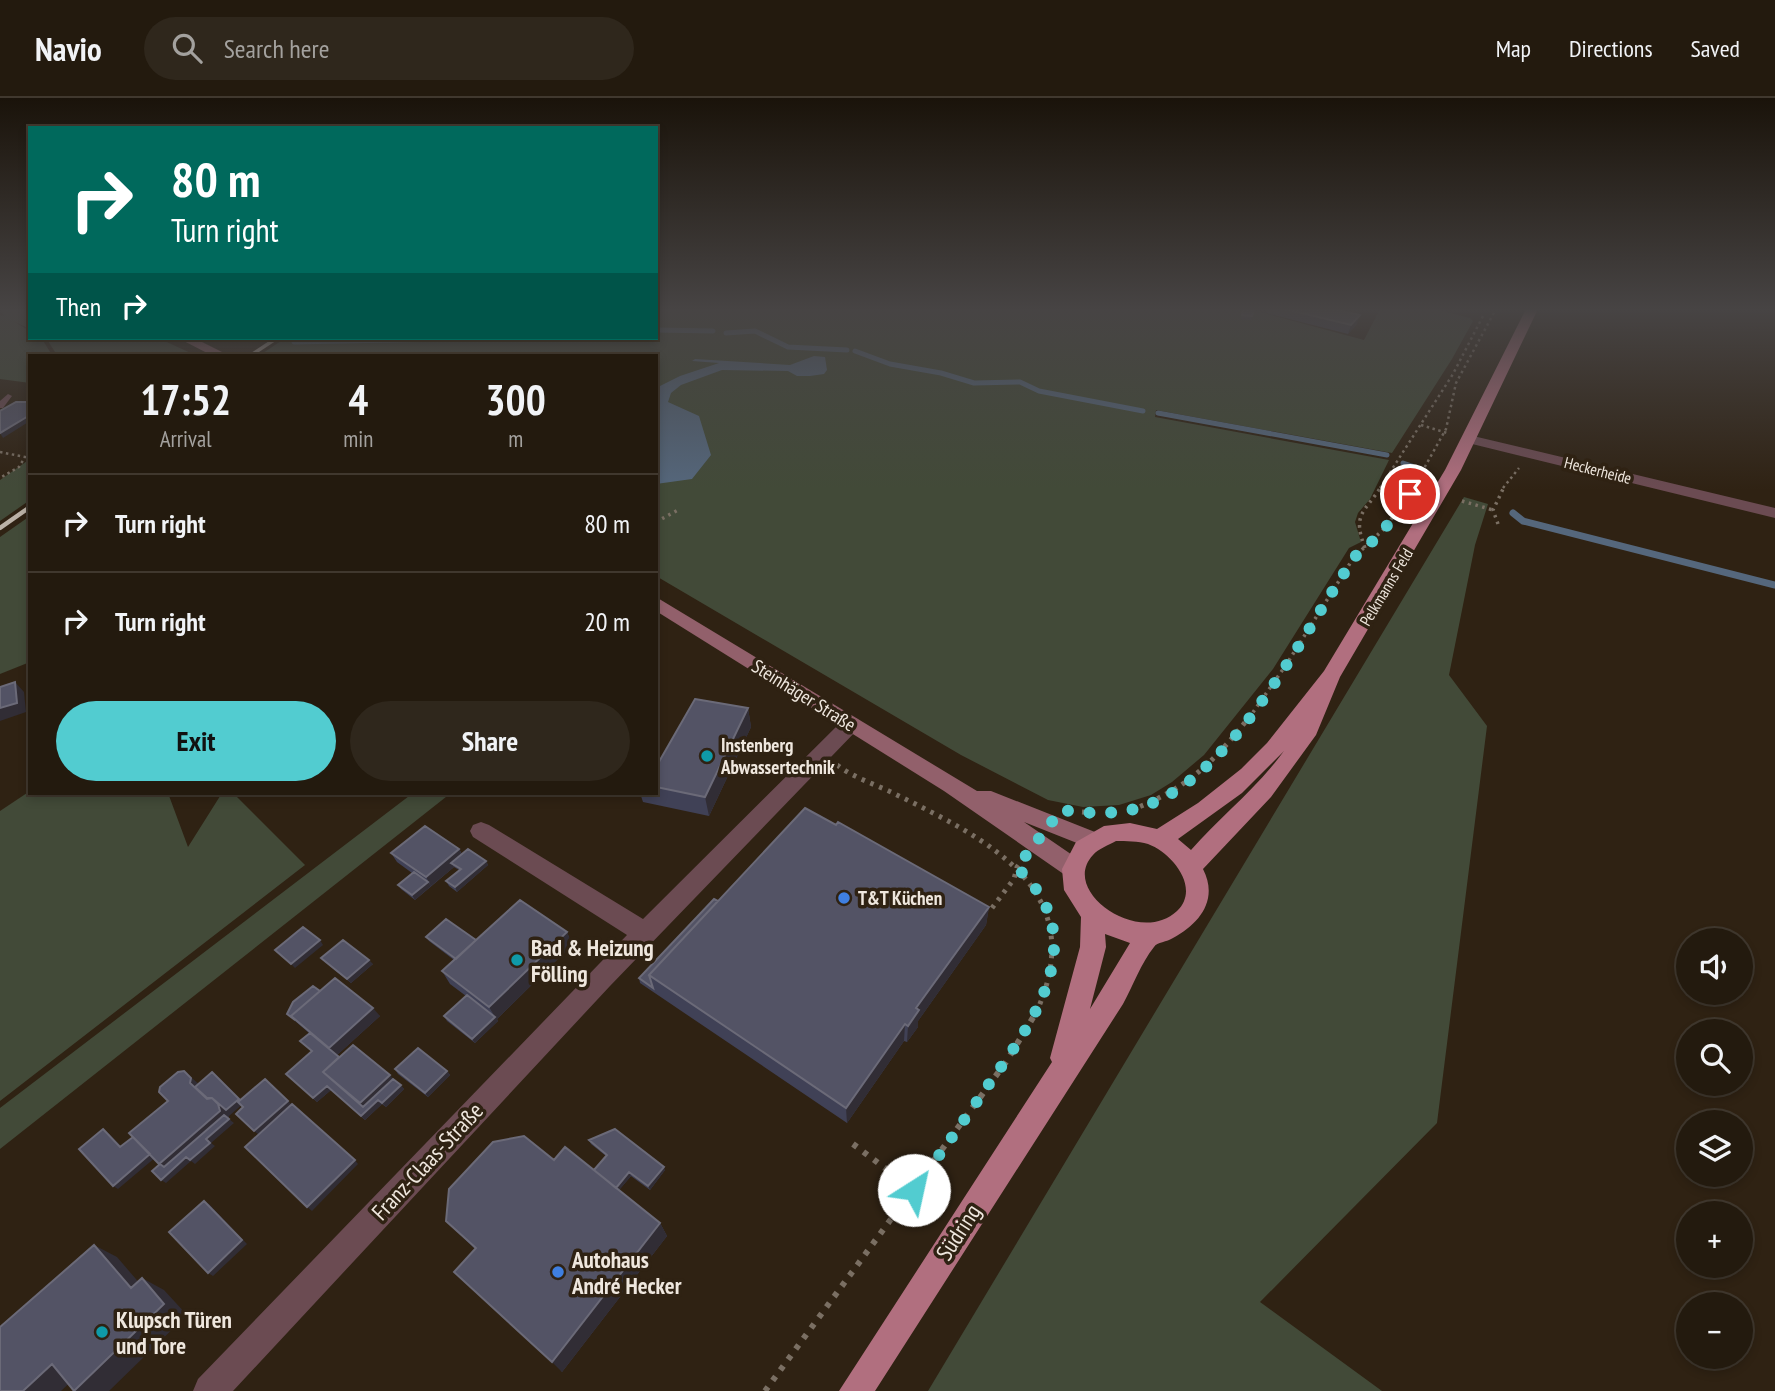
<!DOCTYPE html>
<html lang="en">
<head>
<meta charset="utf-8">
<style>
  :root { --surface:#231a0e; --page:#2f271c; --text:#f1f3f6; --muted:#a3a19e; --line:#40382e; --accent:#52ccd0 }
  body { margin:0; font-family:"PT Sans Narrow",sans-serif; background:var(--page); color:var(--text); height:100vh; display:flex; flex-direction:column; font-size:26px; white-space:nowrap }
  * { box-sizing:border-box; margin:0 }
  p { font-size:23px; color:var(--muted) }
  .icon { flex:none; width:38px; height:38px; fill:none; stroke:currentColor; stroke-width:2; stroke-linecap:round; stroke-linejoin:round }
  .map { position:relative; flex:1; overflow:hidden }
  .drawer { position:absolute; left:28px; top:256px; width:630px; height:441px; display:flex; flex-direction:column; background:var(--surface); border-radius:0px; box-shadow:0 4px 10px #0003,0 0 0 2px var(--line) }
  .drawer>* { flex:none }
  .hud { position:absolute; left:28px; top:28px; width:630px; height:214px; border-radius:0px; box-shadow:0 4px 10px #0003,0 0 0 2px var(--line); background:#00695c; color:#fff; overflow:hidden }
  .fabs { position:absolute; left:1676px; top:830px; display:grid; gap:14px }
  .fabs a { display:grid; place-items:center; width:77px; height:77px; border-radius:50%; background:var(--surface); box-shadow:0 4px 10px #0003,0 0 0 2px var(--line); font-size:35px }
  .pin { position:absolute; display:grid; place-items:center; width:60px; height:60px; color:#fff; margin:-30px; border:4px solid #fff; border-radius:50%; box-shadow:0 2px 7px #0007 }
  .me { position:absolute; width:77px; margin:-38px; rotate:35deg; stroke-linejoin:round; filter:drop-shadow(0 0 5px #0008) }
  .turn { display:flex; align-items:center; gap:24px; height:147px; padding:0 28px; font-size:32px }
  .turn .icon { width:91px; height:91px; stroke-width:2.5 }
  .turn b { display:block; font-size:49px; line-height:60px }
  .then { display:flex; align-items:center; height:66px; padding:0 28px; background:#0003; gap:14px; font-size:26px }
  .eta { display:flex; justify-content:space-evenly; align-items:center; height:119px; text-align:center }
  .eta b { font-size:42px; font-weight:700; line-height:49px }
  .button { display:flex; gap:14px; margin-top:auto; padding:14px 28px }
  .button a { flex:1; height:80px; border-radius:42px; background:var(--accent); color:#111; font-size:28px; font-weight:700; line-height:80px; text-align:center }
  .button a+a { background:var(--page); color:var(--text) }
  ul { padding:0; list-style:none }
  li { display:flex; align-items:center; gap:21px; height:98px; padding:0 28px; border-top:2px solid var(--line) }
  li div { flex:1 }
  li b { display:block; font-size:26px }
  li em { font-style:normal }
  header { display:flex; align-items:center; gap:42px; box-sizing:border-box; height:98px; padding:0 35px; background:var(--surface); border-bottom:2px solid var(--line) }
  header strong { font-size:33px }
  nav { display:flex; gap:38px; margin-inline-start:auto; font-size:24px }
  .search { width:490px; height:63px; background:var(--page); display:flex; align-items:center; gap:18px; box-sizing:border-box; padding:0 24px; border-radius:38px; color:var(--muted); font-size:26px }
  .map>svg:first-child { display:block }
</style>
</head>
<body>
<header>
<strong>Navio</strong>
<div class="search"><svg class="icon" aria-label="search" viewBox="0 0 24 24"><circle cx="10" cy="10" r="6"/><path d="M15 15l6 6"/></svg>Search here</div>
<nav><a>Map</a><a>Directions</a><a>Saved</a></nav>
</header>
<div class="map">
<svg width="1775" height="1293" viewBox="0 0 1775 1293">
  <rect width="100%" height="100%" fill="#2f2213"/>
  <path fill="#424a38" d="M 0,211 L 30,211 L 30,231 L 13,223 L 30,233 L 30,240 L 42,241 L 52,257 L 30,257 L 30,285 L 0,281 L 0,217 L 4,218 Z
    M 656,211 L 1249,211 L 1364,242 L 1380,211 L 1434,211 L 1470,220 L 1473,223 L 1452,261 L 1392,355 L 1156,312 L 1155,319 L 1389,362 L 1370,401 L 1358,415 L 1355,424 L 1361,444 L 1349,450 L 1273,571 L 1204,657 L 1172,684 L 1151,697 L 1119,707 L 1083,709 L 1048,702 L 961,657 L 656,478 L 656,257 L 260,257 L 284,241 L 462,240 L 460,244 L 656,240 Z
    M 46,240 L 158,240 L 195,257 L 57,257 Z
    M 30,361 L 30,402 L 0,423 L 0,382 Z
    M 1464,399 L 1488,406 L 1475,447 L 1449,577 L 1487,628 L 1437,1025 L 1260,1204 L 1382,1293 L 928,1293 Z
    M 30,418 L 30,564 L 0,576 L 0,439 Z
    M 30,693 L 168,695 L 188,749 L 222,695 L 233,695 L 305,767 L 0,1003 L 0,713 Z
    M 413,695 L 451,695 L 0,1051 L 0,1010 Z"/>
  <path fill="#55677c" d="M 814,258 L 825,259 L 827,272 L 824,276 L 810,278 L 797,278 L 788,273 L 722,272 L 681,287 L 671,295 L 668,304 L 699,318 L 711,357 L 692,381 L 656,386 L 656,290 L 680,278 L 719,265 L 692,263 L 695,261 L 790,267 Z"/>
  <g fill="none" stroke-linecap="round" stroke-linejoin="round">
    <path stroke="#55677c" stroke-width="5" d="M 656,232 L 713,233
      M 726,235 L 755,233 L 788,249 L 847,252
      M 294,244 L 496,240
      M 855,253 L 890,266 L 941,275 L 974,285 L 1020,284 L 1039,293 L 1143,313
      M 1158,315 L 1387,357
      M 1403,365 L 1412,368"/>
    <path stroke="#55677c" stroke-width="7" d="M 1513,415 L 1523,423 L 1775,487"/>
    <path stroke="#7a6f63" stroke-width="2.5" stroke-dasharray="2.5 3.5" stroke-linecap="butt" d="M 1421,327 L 1447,335
      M 0,354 L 25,359 L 19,369 L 0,380
      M 1385,381 L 1409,388
      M 1380,390 L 1453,276 L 1483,218
      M 1413,390 L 1446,331 L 1456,285 L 1496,211
      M 1503,390 L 1519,370"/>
    <path stroke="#7a6f63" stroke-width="3.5" stroke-dasharray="2.5 4.5" stroke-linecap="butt" d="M 1462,403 L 1493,412
      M 656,424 L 678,412
      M 1498,426 L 1493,412 L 1504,389
      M 1365,450 C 1352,416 1364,415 1381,389
      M 1249,620 L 1286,567 L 1354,459 L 1385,430 L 1414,389"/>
    <path stroke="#7a6f63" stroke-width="5" stroke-dasharray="3.5 6" stroke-linecap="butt" d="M 837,667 C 854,680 875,686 895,696 C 989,742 1092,792 1036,915
      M 1131,712 C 1187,691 1214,664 1250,618
      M 1082,714 L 1101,715
      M 992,810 L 1014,781 L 1017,769 L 1024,760"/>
    <path stroke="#7a6f63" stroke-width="6" stroke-dasharray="5 8" stroke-linecap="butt" d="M 853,1046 L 914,1092
      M 765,1293 L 1006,964 L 1037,913"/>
    <path fill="#6b4b52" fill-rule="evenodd" d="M 8,296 L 12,298 L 3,310 L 0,310 L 0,303 Z"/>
    <path fill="#6b4b52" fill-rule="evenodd" d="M 1469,337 L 1775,410 L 1775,420 L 1464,344 L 1462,341 Z
      M 851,619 L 858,621 L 861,626 L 858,631 L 610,888 L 233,1293 L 193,1293 L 198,1281 L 627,837 L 473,739 L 470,733 L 473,727 L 481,724 L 489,727 L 643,821 L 844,621 Z"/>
    <path fill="#92606b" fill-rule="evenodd" d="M 178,240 L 194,240 L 228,257 L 211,257 Z
      M 656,499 L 977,693 L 991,693 L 1100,736 L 1103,742 L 1100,748 L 1092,751 L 1024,724 L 1081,763 L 1085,770 L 1081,777 L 1073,780 L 1065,777 L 944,693 L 656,513 Z"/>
    <path fill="#b16f7f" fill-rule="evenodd" d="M 1526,211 L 1538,211 L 1461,372 L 1340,579 L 1316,637 L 1271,699 L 1203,771 C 1219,802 1199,826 1173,840 C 1167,844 1157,844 1154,849 C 1141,865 1133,888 1123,906 L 875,1293 L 839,1293 L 1052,964 L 1050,960 L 1080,849 L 1081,819 L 1064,792 L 1062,771 L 1076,744 L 1104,728 L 1130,725 L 1157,731 L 1198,705 L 1241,671 L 1267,645 L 1324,573 L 1445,372 ZM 1284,653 C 1257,690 1221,718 1191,752 L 1178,741 L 1242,695 ZM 1116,743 C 1126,743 1138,743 1148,746 C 1172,755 1201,790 1177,813 C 1139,849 1059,793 1093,757 C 1098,751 1109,747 1116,743 ZM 1105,836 L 1130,845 L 1090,911 L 1106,849 Z"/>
    <path stroke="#bbb2a7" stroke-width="3.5" d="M 251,257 L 277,240"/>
    <path stroke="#bbb2a7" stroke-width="4.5" d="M 0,430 L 30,409"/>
  </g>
  <path fill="#404156" d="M 1243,211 L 1254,211 L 1251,222 L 1241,221 Z
    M 1268,211 L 1334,211 L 1357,226 L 1348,236 L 1266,215 Z
    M 748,610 L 751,629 L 709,718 L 643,704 L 640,695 L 656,695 L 656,669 Z
    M 836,727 L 989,809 L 986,827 L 918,923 L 918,929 L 907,944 L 904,943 L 847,1025 L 640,885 L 639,880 L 718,803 Z
    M 459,751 L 462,756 L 486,763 L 488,767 L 457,794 L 449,788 L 446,783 L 459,772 L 454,769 L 415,802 L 401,791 L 398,787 L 412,775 L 397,764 L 391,755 Z
    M 567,834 L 572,847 L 497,921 L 498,923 L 475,945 L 447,923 L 444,918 L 466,898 L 450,886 L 442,873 L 454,862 L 429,843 L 426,839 L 476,842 Z
    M 321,860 L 373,866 L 351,885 L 325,864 Z
    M 320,893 L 380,918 L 337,957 L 393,981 L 404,991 L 386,1009 L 382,1006 L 365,1022 L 331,992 L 317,1004 L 286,976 L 312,954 L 300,943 L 309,935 L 287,916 Z
    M 395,971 L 447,973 L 450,977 L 428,999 L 398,976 Z
    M 589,1042 L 665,1072 L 650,1092 L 631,1078 L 619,1092 L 660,1125 L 667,1138 L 562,1274 L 475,1151 L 446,1123 L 554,1062 L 594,1072 L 606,1058 L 591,1046 Z"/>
  <path fill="#312d35" d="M 1360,217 L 1357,226 L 1348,236 L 1351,227 Z
    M 30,317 L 30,323 L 3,340 L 0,335 Z
    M 15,584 L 24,594 L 26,614 L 0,623 L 0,610 Z
    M 748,610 L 751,629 L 709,718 L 705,699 Z
    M 459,751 L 464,761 L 451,765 L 454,769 L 431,788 L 426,779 Z
    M 486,763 L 488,767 L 457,794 L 455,789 Z
    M 428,784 L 431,788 L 415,802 L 412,797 Z
    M 989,809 L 986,827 L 918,923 L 918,929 L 907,944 L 908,928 L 916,910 Z
    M 567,834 L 572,847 L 497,921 L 498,923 L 475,945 L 472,941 L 495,919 L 489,909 Z
    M 320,842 L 323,847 L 295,870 L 291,866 Z
    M 369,862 L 373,866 L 351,885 L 347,881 Z
    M 373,910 L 380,918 L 336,958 L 329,950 Z
    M 905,926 L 904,943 L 847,1025 L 846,1010 Z
    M 184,973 L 201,988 L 200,993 L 190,985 Z
    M 447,973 L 450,977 L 428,999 L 425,995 Z
    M 212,974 L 244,1005 L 229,1018 L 229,1020 L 169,1073 L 159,1066 L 218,1006 Z
    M 390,977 L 397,985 L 379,1002 L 382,1006 L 365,1022 L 361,1018 L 367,1013 L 360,1005 Z
    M 401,987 L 404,991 L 386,1009 L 382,1005 Z
    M 327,988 L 331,992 L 317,1004 L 313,1000 Z
    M 288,1003 L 292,1007 L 259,1037 L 254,1033 Z
    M 229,1021 L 234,1025 L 211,1045 L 215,1048 L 195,1066 L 191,1063 L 166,1085 L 161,1082 Z
    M 103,1031 L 108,1035 L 126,1053 L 120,1049 Z
    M 133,1038 L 156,1059 L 118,1091 L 113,1088 Z
    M 355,1062 L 358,1066 L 312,1113 L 307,1109 Z
    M 664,1069 L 665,1072 L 650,1092 L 648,1088 Z
    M 629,1074 L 631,1078 L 615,1097 L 613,1093 Z
    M 204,1103 L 209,1106 L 247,1146 L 213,1178 L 208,1175 Z
    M 660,1125 L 667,1138 L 562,1274 L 552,1264 Z
    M 94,1147 L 117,1159 L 154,1202 L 131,1190 Z
    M 142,1180 L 164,1192 L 187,1217 L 109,1293 L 74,1293 Z
    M 52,1266 L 79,1276 L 61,1293 L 23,1293 Z"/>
  <path fill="#535365" stroke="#6b6a78" stroke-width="2" d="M 1243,211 L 1254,211 L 1252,218 L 1242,217 Z
    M 1285,211 L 1334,211 L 1360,217 L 1351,227 Z
    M 16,304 L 30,304 L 30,317 L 0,335 L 0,313 Z
    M 15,584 L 17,605 L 0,610 L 0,589 Z
    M 695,601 L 748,610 L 705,699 L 656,689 L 656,669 Z
    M 805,710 L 836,727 L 838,724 L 989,809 L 916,910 L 919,912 L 908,928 L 905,926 L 846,1010 L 649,877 Z
    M 425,728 L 459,751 L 426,779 L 391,755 Z
    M 468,751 L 486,763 L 455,789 L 446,783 L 461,771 L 451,765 Z
    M 414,774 L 428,784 L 412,797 L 398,787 Z
    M 714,801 L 718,803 L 649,877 L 653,890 L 639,880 Z
    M 520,802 L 567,834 L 489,909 L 442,873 Z
    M 446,821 L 476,842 L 456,861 L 426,839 Z
    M 303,829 L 320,842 L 291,866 L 275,852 Z
    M 343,842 L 369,862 L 347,881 L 321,860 Z
    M 335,880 L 373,910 L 329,950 L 291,918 Z
    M 313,888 L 320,893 L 291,918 L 295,922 L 287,916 L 293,904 Z
    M 467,897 L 495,919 L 472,941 L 444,918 Z
    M 310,935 L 339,959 L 323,974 L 363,1009 L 393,981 L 401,987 L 382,1005 L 378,1002 L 361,1018 L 327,988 L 313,1000 L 286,976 L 312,953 L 300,943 Z
    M 353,947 L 390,977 L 360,1005 L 323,974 Z
    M 418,950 L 447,973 L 425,995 L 395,971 Z
    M 184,973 L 191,980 L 190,985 L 207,1001 L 212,1000 L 218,1006 L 220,1013 L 159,1066 L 129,1035 L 168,1003 L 159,994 L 160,989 L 178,974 Z
    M 212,974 L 239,1001 L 226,1012 L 212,1000 L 207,1000 L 195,989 Z
    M 265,981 L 288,1003 L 254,1033 L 236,1016 L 243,1009 L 238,1004 Z
    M 292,1006 L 355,1062 L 307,1109 L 245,1049 Z
    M 224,1017 L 229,1021 L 206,1041 L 210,1045 L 190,1062 L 186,1059 L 161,1082 L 152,1073 L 160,1066 L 164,1069 Z
    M 103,1031 L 120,1049 L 133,1039 L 150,1056 L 113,1088 L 79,1051 Z
    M 615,1031 L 664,1069 L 648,1088 L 629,1074 L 616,1090 L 594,1072 L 607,1057 L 589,1042 Z
    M 524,1038 L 554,1062 L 565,1049 L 660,1125 L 552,1264 L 454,1174 L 476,1150 L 446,1123 L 449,1091 L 493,1044 Z
    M 204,1103 L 242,1142 L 208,1175 L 169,1134 Z
    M 94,1147 L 131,1190 L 142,1180 L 164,1206 L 74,1293 L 52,1266 L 23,1293 L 0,1293 L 0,1229 Z"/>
  <linearGradient id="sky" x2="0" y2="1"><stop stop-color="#1a130a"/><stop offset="0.54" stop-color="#474444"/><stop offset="1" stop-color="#474444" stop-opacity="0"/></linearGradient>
  <rect width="1775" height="392" fill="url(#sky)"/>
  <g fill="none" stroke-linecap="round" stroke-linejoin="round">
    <path stroke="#52ccd0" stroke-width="12" stroke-dasharray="0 21.6" d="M 914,1092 C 940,1056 966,1020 991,983 C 1028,931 1081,859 1038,794 C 1032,785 1024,777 1017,769 L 1061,712 C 1085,715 1111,717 1135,711 C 1232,686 1301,536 1355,459 C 1360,451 1371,446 1378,438 C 1390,425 1400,410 1410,396"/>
  </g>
  <g fill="#0f9aa8" stroke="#2f2213" stroke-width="2.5">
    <circle cx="707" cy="658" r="7"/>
    <circle cx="517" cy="862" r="7"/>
    <circle cx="102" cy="1234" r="7"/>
  </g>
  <g fill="#3f7fe0" stroke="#2f2213" stroke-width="2.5">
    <circle cx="844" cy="800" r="7"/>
    <circle cx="558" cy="1174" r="7"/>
  </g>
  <g text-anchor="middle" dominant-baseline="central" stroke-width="7" stroke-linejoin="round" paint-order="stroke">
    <g font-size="16" fill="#efe7de" stroke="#2f2213">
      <text transform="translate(1598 372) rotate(14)">Heckerheide</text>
      <text transform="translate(1386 489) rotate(-59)">Pelkmanns Feld</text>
    </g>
    <g font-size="19" fill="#efe7de" stroke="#2f2213">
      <text transform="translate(804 597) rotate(32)">Steinhäger Straße</text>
    </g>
    <g font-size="19" font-weight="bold" fill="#efe7de" stroke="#2f2213" text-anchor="start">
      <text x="721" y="647">Instenberg<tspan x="721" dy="22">Abwassertechnik</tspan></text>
      <text x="858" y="800">T&amp;T Küchen</text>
    </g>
    <g font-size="23" font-weight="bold" fill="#efe7de" stroke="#2f2213" text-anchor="start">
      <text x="531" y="849">Bad &amp; Heizung<tspan x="531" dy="26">Fölling</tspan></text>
      <text x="572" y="1161">Autohaus<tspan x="572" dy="26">André Hecker</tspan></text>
      <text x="116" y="1221">Klupsch Türen<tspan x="116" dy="26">und Tore</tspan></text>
    </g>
    <g font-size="23" fill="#efe7de" stroke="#2f2213">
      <text transform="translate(427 1063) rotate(-47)">Franz-Claas-Straße</text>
      <text transform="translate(958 1134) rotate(-57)">Südring</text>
    </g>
  </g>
</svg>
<div class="fabs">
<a><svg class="icon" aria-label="sound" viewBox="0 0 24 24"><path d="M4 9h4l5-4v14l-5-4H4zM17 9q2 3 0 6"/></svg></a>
<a><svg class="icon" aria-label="search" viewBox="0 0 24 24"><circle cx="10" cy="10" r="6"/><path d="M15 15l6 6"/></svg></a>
<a><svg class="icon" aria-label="layers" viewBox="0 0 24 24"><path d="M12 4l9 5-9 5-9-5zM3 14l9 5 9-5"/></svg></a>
<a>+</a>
<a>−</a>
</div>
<div class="pin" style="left:1410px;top:396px;background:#d93025"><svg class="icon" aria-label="arrive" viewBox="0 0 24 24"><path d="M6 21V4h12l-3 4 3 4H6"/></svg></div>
<svg class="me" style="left:914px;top:1092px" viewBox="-20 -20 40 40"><circle r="19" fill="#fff"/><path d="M0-13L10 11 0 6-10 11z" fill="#52ccd0"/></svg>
<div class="hud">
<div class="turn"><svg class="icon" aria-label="right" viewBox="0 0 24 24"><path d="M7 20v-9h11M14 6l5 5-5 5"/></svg><div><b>80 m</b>Turn right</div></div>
<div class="then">Then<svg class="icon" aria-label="right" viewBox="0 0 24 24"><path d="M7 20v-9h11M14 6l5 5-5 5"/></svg></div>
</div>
<section class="drawer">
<div class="eta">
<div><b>17:52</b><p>Arrival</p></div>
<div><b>4</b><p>min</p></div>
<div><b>300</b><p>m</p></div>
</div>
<ul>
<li><svg class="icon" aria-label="right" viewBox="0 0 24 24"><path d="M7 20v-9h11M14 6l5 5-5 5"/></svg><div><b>Turn right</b></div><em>80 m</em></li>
<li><svg class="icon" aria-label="right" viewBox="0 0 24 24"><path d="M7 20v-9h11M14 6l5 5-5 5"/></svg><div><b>Turn right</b></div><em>20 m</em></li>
</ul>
<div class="button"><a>Exit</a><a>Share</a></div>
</section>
</div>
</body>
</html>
